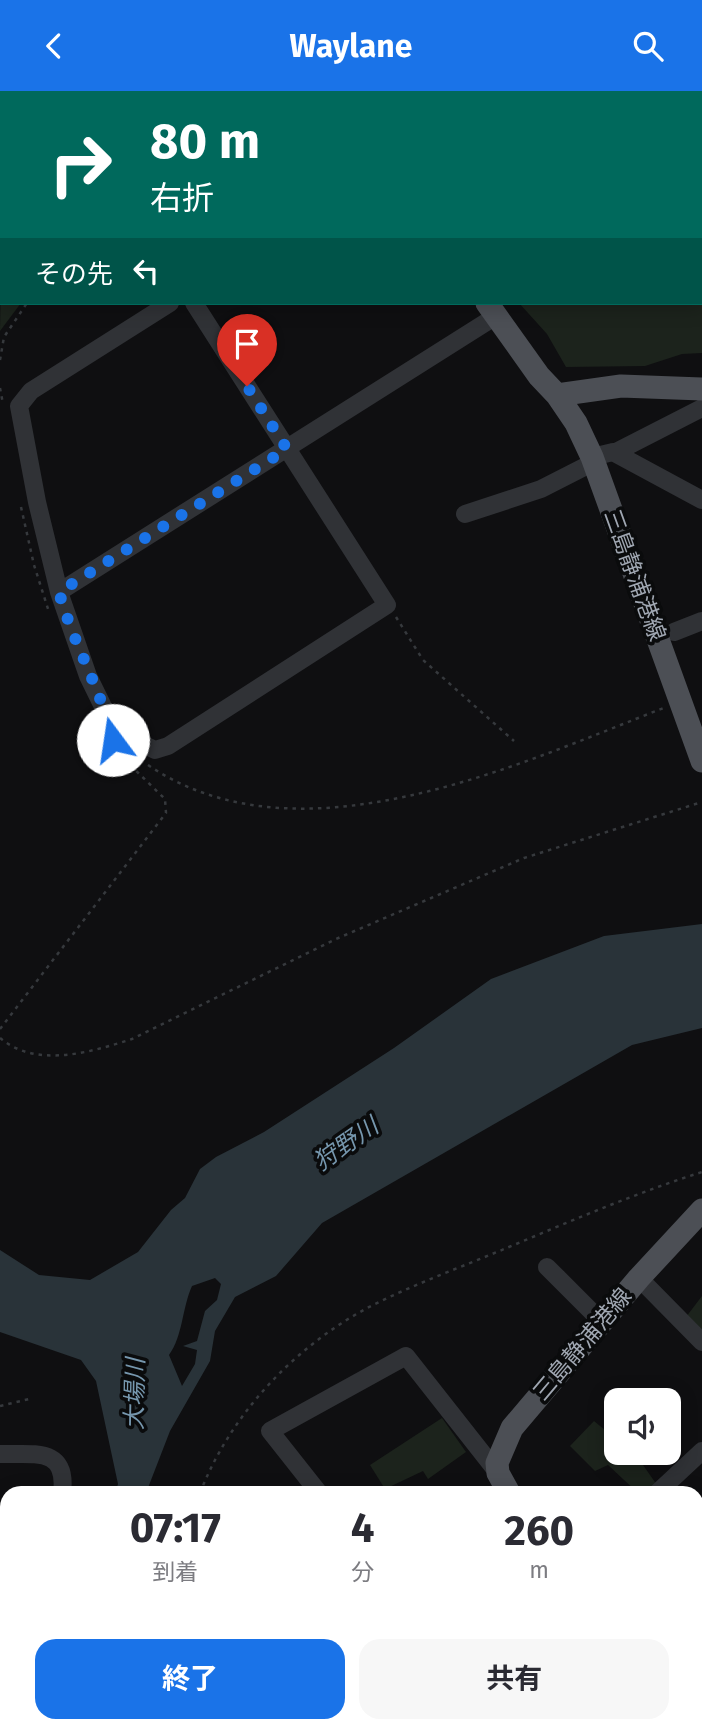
<!DOCTYPE html>
<html lang="ja">
<head>
<meta charset="utf-8">
<style>
  :root { --surface:#fff; --page:#f7f7f7; --text:#2b2b33; --muted:#7c7c81; --accent:#1a73e8 }
  body { margin:0; font-family:"Fira Sans","Noto Sans JP",sans-serif; background:var(--page); color:var(--text); height:100vh; display:flex; flex-direction:column; font-size:26px; white-space:nowrap }
  * { box-sizing:border-box; margin:0 }
  p { font-size:23px; color:var(--muted) }
  .icon { flex:none; width:38px; height:38px; fill:none; stroke:currentColor; stroke-width:2; stroke-linecap:round; stroke-linejoin:round }
  .map { position:relative; flex:1; overflow:hidden }
  .sheet { position:absolute; left:0px; top:1395px; width:704px; height:247px; display:flex; flex-direction:column; background:var(--surface); border-radius:21px 21px 0 0; box-shadow:0 4px 18px #0003 }
  .sheet>* { flex:none }
  .guide { position:absolute; left:0px; top:0px; width:704px; height:214px; box-shadow:0 4px 18px #0003; background:#00695c; color:#fff; overflow:hidden }
  .tools { position:absolute; left:604px; top:1297px; display:grid; gap:14px }
  .tools a { display:grid; place-items:center; width:77px; height:77px; border-radius:14px; background:var(--surface); box-shadow:0 4px 18px #0003; font-size:35px }
  .pin { position:absolute; display:grid; place-items:center; width:60px; height:60px; color:#fff; margin:-72px -30px; border-radius:50% 50% 50% 0; rotate:-45deg; box-shadow:0 0 7px #0007 }
  .pin .icon { rotate:45deg }
  .me { position:absolute; width:77px; margin:-38px; rotate:346deg; stroke-linejoin:round; filter:drop-shadow(0 0 5px #0008) }
  .turn { display:flex; align-items:center; gap:24px; height:147px; padding:0 35px; font-size:32px }
  .turn .icon { width:91px; height:91px; stroke-width:2.5 }
  .turn b { display:block; font-size:49px; line-height:60px }
  .then { display:flex; align-items:center; height:66px; padding:0 35px; background:#0003; gap:14px; font-size:26px }
  .eta { display:flex; justify-content:space-evenly; align-items:center; height:119px; text-align:center }
  .eta b { font-size:42px; font-weight:700; line-height:49px }
  .primary-button { display:flex; gap:14px; margin-top:auto; padding:14px 35px }
  .primary-button a { flex:1; height:80px; border-radius:21px; background:var(--accent); color:#fff; font-size:28px; font-weight:700; line-height:80px; text-align:center }
  .primary-button a+a { background:var(--page); color:var(--text) }
  header { display:flex; justify-content:space-between; align-items:center; height:91px; padding:0 35px; background:var(--accent); color:#fff; font-size:32px; font-weight:700 }
  .map>svg:first-child { display:block }
</style>
</head>
<body>
<header><svg class="icon" aria-label="back" viewBox="0 0 24 24"><path d="M15 5l-7 7 7 7"/></svg>Waylane<svg class="icon" aria-label="search" viewBox="0 0 24 24"><circle cx="10" cy="10" r="6"/><path d="M15 15l6 6"/></svg></header>
<div class="map">
<svg width="702" height="1640" viewBox="0 0 702 1640">
  <rect width="100%" height="100%" fill="#0f0f11"/>
  <path fill="#1c231c" d="M 571,0 L 702,0 L 702,262 L 682,263 L 645,275 L 566,276 L 547,243 L 519,212 L 702,212 L 702,2 Z
    M 2,124 L 2,212 L 21,212 L 0,240 Z
    M 702,1205 L 702,1243 L 686,1226 Z
    M 442,1327 L 466,1361 L 428,1388 L 423,1380 L 385,1398 L 370,1374 Z
    M 594,1330 L 616,1348 L 616,1362 L 636,1364 L 657,1394 L 649,1402 L 638,1402 L 608,1374 L 595,1380 L 570,1355 Z"/>
  <path fill="#293339" fill-rule="evenodd" d="M 702,833 L 702,937 L 632,954 L 322,1132 L 276,1185 L 235,1206 L 215,1240 L 210,1270 L 170,1340 L 146,1402 L 115,1402 L 118,1393 L 96,1290 L 81,1269 L 0,1241 L 0,1159 L 39,1184 L 90,1189 L 138,1161 L 171,1119 L 185,1107 L 200,1078 L 216,1066 L 264,1041 L 394,957 L 491,888 L 604,845 ZM 215,1187 L 221,1193 L 217,1209 L 205,1220 L 197,1250 L 183,1255 L 197,1259 L 195,1273 L 182,1295 L 169,1264 C 183,1245 182,1217 192,1195 Z
    M 7,1621 L 7,1634 L 56,1635 L 51,1640 L 0,1640 Z"/>
  <g fill="none" stroke-linecap="round" stroke-linejoin="round">
    <path stroke="#36393d" stroke-width="2.5" stroke-dasharray="3.5 5" stroke-linecap="butt" d="M 0,41 L 2,44
      M 0,269 L 4,246 L 27,212
      M 0,297 L 3,313
      M 21,416 L 34,474 L 49,521
      M 396,526 L 423,569 L 514,650
      M 148,674 C 298,776 515,675 666,616
      M 0,938 L 166,722 L 165,708 L 126,670 L 119,660
      M 0,947 C 37,978 91,961 132,948 L 336,848 L 524,767 L 702,711
      M 0,1315 L 29,1308
      M 200,1402 C 231,1322 297,1253 373,1214 C 417,1192 464,1175 509,1156 C 573,1129 636,1102 702,1081
      M 116,1640 L 120,1634
      M 171,1640 L 173,1640"/>
    <path stroke="#303236" stroke-width="18" d="M 484,0 L 486,2
      M 505,0 L 507,2
      M 120,2 L 121,0
      M 170,212 L 31,300 L 19,315 L 37,411 L 59,501 L 88,585 L 110,630 L 110,637 L 155,659 L 168,655 L 387,514 L 194,212
      M 614,362 L 702,317
      M 592,366 L 613,361 L 702,409
      M 465,423 L 541,398 L 594,371
      M 59,501 L 496,225
      M 674,541 L 702,530
      M 547,1176 L 601,1230
      M 639,1187 L 702,1251
      M 0,1363 C 33,1364 68,1355 62,1402
      M 319,1402 L 270,1340 L 406,1265 L 498,1382
      M 657,1402 L 702,1360
      M 696,1518 L 702,1510
      M 0,1531 L 7,1516
      M 696,1569 L 702,1574
      M 316,1634 L 328,1640
      M 538,1634 L 545,1640
      M 592,1640 L 597,1634"/>
    <path stroke="#4c4f55" stroke-width="23" d="M 362,0 L 363,2
      M 487,212 L 539,285 L 557,304 L 621,295 L 702,298
      M 557,304 L 576,332 L 592,366 L 702,670
      M 509,1402 L 498,1382 L 497,1372 L 512,1337 L 639,1187 L 702,1119
      M 634,1634 L 637,1640
      M 202,1640 L 218,1634"/>
  </g>
  <g fill="none" stroke-linecap="round" stroke-linejoin="round">
    <path stroke="#1a73e8" stroke-width="12" stroke-dasharray="0 21.6" d="M 113,649 C 101,598 73,552 59,501 L 287,358 L 247,295"/>
  </g>
  <g text-anchor="middle" dominant-baseline="central" stroke-width="7" stroke-linejoin="round" paint-order="stroke">
    <g font-size="23" fill="#a0a7b2" stroke="#0a0b0c">
      <text transform="translate(635 484) rotate(70)">三島静浦港線</text>
      <text transform="translate(582 1253) rotate(-50)">三島静浦港線</text>
    </g>
    <g font-size="24" font-style="italic" fill="#7697ae" stroke="#0a0b0c">
      <text transform="translate(346 1053) rotate(-35)">狩野川</text>
      <text transform="translate(135 1303) rotate(-89)">大場川</text>
    </g>
  </g>
</svg>
<div class="tools">
<a><svg class="icon" aria-label="sound" viewBox="0 0 24 24"><path d="M4 9h4l5-4v14l-5-4H4zM17 9q2 3 0 6"/></svg></a>
</div>
<div class="pin" style="left:247px;top:295px;background:#d93025"><svg class="icon" aria-label="arrive" viewBox="0 0 24 24"><path d="M6 21V4h12l-3 4 3 4H6"/></svg></div>
<svg class="me" style="left:113px;top:649px" viewBox="-20 -20 40 40"><circle r="19" fill="#fff"/><path d="M0-13L10 11 0 6-10 11z" fill="#1a73e8"/></svg>
<div class="guide">
<div class="turn"><svg class="icon" aria-label="right" viewBox="0 0 24 24"><path d="M7 20v-9h11M14 6l5 5-5 5"/></svg><div><b>80 m</b>右折</div></div>
<div class="then">その先<svg class="icon" aria-label="left" viewBox="0 0 24 24"><path d="M17 20v-9H6M10 6l-5 5 5 5"/></svg></div>
</div>
<section class="sheet">
<div class="eta">
<div><b>07:17</b><p>到着</p></div>
<div><b>4</b><p>分</p></div>
<div><b>260</b><p>m</p></div>
</div>
<div class="primary-button"><a>終了</a><a>共有</a></div>
</section>
</div>
</body>
</html>
